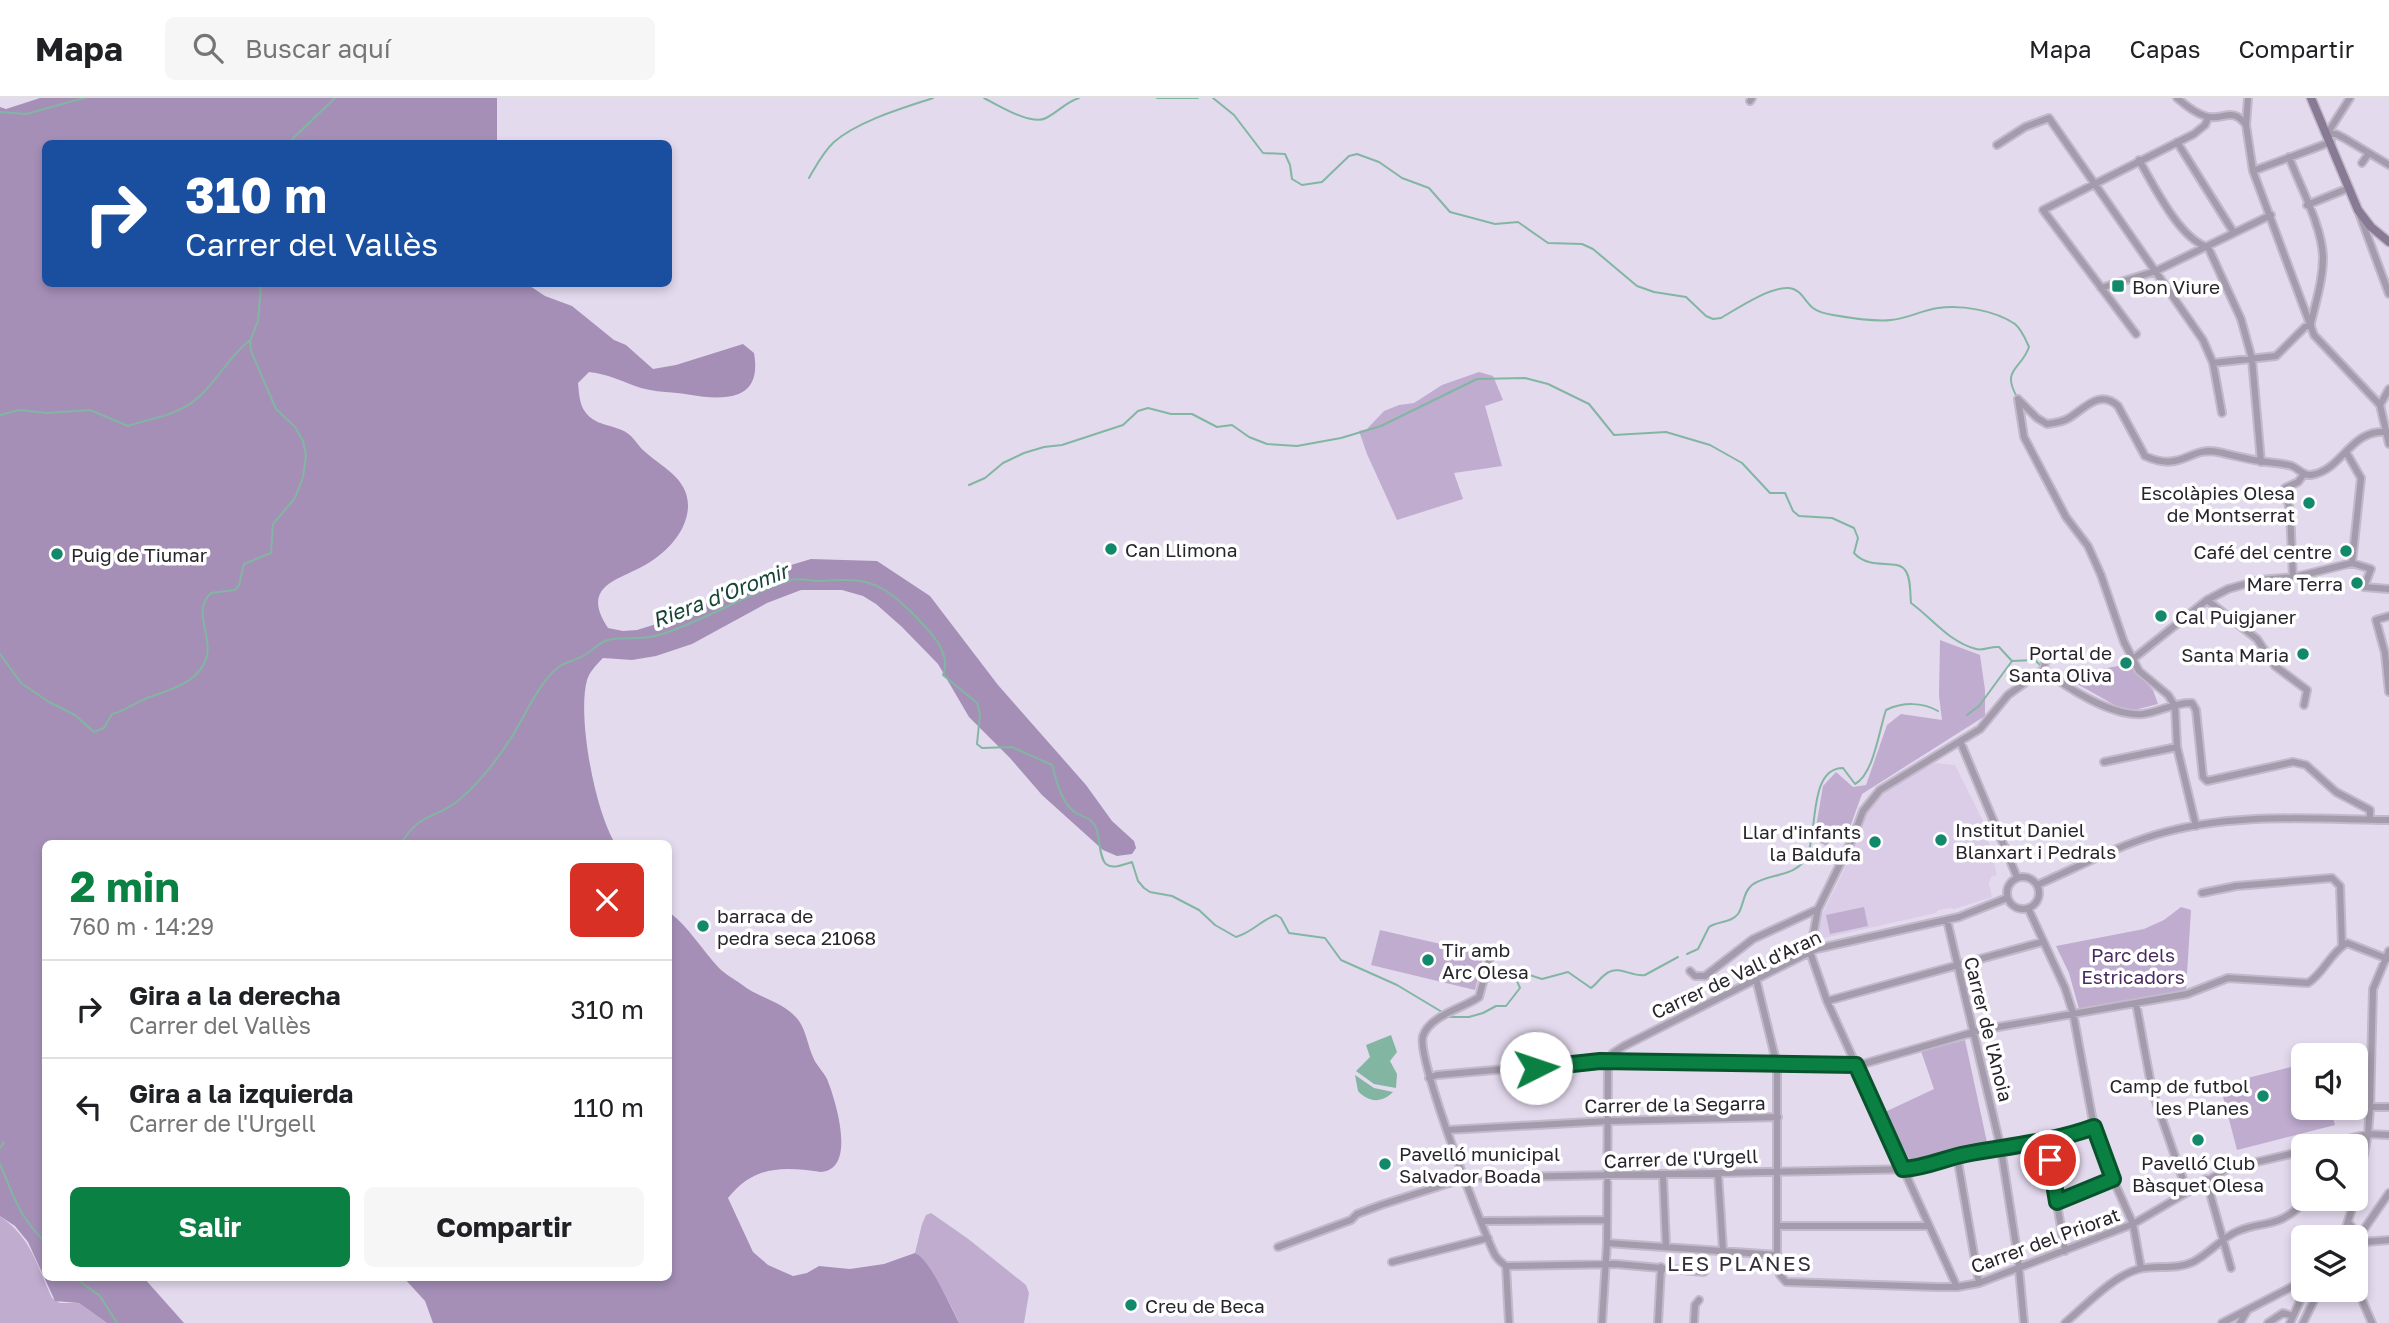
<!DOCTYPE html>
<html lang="es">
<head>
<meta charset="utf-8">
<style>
  :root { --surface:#fff; --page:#f6f6f6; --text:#202124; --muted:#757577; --line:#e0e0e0; --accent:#0b8043 }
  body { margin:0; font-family:"Golos Text",sans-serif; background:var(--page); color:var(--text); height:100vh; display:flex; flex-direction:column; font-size:26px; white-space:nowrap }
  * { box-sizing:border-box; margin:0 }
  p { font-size:23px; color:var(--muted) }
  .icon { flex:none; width:38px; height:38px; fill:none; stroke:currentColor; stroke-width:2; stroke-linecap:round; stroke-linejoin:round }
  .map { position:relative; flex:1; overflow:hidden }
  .drawer { position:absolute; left:42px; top:742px; width:630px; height:441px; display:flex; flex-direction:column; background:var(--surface); border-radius:10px; box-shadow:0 4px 10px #0003 }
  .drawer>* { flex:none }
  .guide { position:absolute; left:42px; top:42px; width:630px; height:147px; border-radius:10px; box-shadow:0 4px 10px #0003; background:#1a4fa0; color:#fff; overflow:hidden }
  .buttons { position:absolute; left:2291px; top:945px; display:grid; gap:14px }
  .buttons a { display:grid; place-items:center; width:77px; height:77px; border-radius:10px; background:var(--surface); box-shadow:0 4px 10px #0003; font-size:35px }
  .pin { position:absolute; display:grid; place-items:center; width:60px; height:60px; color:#fff; margin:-30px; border:4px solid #fff; border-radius:50%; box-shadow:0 2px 7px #0007 }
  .me { position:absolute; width:77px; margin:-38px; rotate:86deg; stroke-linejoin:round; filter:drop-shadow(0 0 5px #0008) }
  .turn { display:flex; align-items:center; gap:24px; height:147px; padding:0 28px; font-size:32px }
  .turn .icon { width:91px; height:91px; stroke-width:2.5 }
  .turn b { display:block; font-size:49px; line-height:60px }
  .round { display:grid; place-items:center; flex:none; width:74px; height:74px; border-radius:10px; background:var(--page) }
  .summary { display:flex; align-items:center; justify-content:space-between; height:119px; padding:0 28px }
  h1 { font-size:42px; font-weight:700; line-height:52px; color:var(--accent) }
  .cta { display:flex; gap:14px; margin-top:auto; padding:14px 28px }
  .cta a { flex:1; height:80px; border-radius:10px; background:var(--accent); color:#fff; font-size:28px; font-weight:700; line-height:80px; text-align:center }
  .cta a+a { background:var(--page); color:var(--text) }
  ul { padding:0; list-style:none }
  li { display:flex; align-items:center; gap:21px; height:98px; padding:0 28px; border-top:2px solid var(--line) }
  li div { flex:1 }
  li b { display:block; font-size:26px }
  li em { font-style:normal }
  header { display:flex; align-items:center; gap:42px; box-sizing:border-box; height:98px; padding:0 35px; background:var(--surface); border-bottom:2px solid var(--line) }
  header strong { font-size:33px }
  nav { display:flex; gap:38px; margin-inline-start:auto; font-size:24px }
  .search { width:490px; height:63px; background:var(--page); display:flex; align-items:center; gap:18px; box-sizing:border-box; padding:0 24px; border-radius:10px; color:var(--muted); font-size:26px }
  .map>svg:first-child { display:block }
</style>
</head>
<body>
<header>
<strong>Mapa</strong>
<div class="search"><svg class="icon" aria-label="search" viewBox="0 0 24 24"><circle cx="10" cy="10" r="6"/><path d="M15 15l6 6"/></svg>Buscar aquí</div>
<nav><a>Mapa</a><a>Capas</a><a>Compartir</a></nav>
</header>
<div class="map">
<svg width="2389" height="1225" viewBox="0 0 2389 1225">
  <rect width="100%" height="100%" fill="#e4daee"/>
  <path fill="#dbcde8" d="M 1935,665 L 1955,667 L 1984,725 L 1997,777 L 1991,779 L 1989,786 L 1992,799 L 1954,811 L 1951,810 L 1938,812 L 1936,815 L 1820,841 L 1818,838 L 1822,817 L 1845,770 L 1868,713 L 1878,698 L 1904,681 Z"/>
  <path fill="#bfaccf" d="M 1479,274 L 1493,278 L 1503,302 L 1485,308 L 1502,368 L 1454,375 L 1463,401 L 1397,422 L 1367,356 L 1359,333 L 1367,331 L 1384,313 L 1399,307 L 1414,305 L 1442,287 Z
    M 1940,542 L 1980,557 L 1985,592 L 1985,618 L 1862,696 L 1846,740 L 1836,738 L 1826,748 L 1814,741 L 1823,688 L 1836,674 L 1853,689 L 1866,687 L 1887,627 L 1901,616 L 1942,622 L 1939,598 Z
    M 2129,566 L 2153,592 L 2158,606 L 2127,614 L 2063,578 Z
    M 1864,809 L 1868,828 L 1830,836 L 1826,817 Z
    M 2181,809 L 2191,812 L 2186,892 L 2079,911 L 2069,875 L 2056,848 L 2144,831 L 2164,822 Z
    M 1380,832 L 1484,856 L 1475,892 L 1371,867 Z
    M 1965,942 L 1988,1049 L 1963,1050 L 1912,1067 L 1885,1014 L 1934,991 L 1921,953 Z
    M 2303,966 L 2303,1010 L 2330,1010 L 2335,1027 L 2237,1052 L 2220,987 Z
    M 931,1115 L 967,1140 L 1026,1187 L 1029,1195 L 1024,1225 L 959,1225 C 952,1209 929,1161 915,1155 L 922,1126 L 926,1117 Z
    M 0,1118 C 33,1142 36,1166 52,1200 L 60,1205 L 79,1205 L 107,1225 L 0,1225 Z"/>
  <path fill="#a58fb7" d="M 40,0 L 497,0 L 497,45 L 46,46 L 46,186 L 527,186 L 545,198 L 572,208 L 614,242 L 626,247 L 653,271 L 676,267 L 743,246 L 754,255 C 763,306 721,302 685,296 C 671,294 655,294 641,290 C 623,284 608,276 589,274 L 578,285 C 579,294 579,307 586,315 C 595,327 612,327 624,333 C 633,338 636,345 643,352 C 661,369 689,380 688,409 C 687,432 669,452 650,464 C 623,482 578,485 608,530 L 623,533 L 637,532 L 679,519 L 702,508 L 748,480 L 811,461 L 877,463 L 930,498 L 998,587 L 1086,687 L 1112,723 L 1134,743 L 1136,750 L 1132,756 L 1117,758 L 1103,752 L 1042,697 L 1010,660 L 969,619 L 938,566 L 902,529 L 876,506 L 863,498 L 842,492 L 801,492 L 767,505 L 692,546 L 656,558 L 632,562 L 603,560 C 597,566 590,573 587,582 C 577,618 595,713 615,745 L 46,746 L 46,1180 L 144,1180 L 184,1225 L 107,1225 L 79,1205 L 55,1203 L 28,1144 L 15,1128 L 0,1118 L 0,9 L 6,11 Z
    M 669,814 C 689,829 702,852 719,870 C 725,876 734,881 741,886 C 758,900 786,904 799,923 C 806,933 808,948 813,959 C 816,967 823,973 827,981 C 836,1003 857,1072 821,1074 C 781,1068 754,1068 728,1100 L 753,1154 L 768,1167 L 793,1178 L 807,1175 L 819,1168 L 850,1171 L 884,1166 L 915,1155 C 930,1161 951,1209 959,1225 L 433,1225 L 425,1203 L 404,1180 L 668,1180 Z"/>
  <path fill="#82b6a2" d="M 1391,937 L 1397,954 L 1390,963 L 1397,976 L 1396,990 L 1374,986 L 1356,973 L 1370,959 L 1366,947 Z
    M 1355,977 L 1374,990 L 1393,994 C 1382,1005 1369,1005 1358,993 Z"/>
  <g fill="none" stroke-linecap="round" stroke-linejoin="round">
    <path stroke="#82b6a2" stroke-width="2" d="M 984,0 C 998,7 1031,28 1046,20 C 1058,14 1066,4 1079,0
      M 1157,0 L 1198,0
      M 1213,0 L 1234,17 L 1263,55 L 1285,56 L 1290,67 L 1292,81 L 1302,87 L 1322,84 L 1349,58 L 1357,56 L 1379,64 L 1402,80 L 1429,90 L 1450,114 L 1495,126 L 1518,124 L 1548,145 L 1582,146 L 1593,151 L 1637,188 L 1654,194 L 1686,199 L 1706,218 L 1713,221 L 1721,220 C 1738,210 1769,189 1789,190 C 1801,191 1805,204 1813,210 C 1818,214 1827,216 1833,217 C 1851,220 1873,224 1891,222 C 1907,221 1922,212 1938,210 C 1962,207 1994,212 2015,226 C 2022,232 2025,240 2029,249 C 2021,272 2001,271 2017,299
      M 0,14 L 26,16 L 84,0
      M 287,46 L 335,0
      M 809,80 C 816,68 823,54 834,44 C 858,23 903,10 933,0
      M 0,317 L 19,312 L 47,315 L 90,312 L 128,328 C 149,321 177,317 194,303 C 216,286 227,260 249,243
      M 969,387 L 985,380 L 1003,365 L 1024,355 L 1044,349 L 1062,347 L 1123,327 L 1138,313 L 1148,310 L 1171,316 L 1192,316 L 1217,329 L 1232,327 L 1249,339 L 1267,346 L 1297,348 L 1341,340 L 1381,328 L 1477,281 L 1525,280 L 1548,286 L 1589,306 L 1614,337 L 1666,334 L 1710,347 L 1742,365 L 1770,395 L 1785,395 L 1793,413 L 1799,418 L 1832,420 L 1854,430 L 1858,440 L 1854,455 C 1870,473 1896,460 1905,472 C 1911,479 1910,495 1911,505 C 1933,521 1949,544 1976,551 C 1983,553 1991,548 1999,549 L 2012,563
      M 0,556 L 21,585 L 49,604 L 75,617 L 94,634 L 104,630 L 112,616 C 125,613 134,605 147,600 C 169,592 200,585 207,558 C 212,537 192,512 211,495 L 235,492 L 239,487 L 244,466 L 271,455 L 273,426 L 295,400 L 303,379 L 306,358 L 303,343 L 295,329 L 276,311 L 251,253 L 250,243 L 258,223 L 261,186
      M 1967,617 L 1979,608 L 2012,563 L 2035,562 L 2042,569
      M 401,746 C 419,714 436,721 459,702 C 480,684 498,661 513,637 C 525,617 541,581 560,568 C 568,563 577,562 585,557 C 594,551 600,543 612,541 C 627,539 644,542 659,537 C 705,523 745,496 791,482 C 801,479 811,484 822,483 C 869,479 882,485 915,518 C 930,533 952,555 943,577 L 977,605 L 980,616 L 977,646 L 982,650 L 1012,649 L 1052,667 C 1057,683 1059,698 1071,711 C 1079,720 1091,717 1096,730 C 1100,739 1099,760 1106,766 C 1113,772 1124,766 1132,764 L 1138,783 L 1144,790 L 1150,794 L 1172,798 L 1199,812 L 1215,827 L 1236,839 C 1253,834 1261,822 1276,817 L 1281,820 L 1289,835 L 1325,840 L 1341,862 L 1397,887 L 1442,914
      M 1687,856 L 1698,851 L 1709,829 C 1718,823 1731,825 1738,816 C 1744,807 1743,794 1752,787 C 1767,775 1797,780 1807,758 C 1818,736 1808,670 1843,670 L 1855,686 C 1874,676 1879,632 1886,612 C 1903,604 1922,604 1938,613
      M 1450,919 L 1469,919 L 1483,915 L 1496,908 L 1506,908 L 1520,890 L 1516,881 L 1523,875 L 1542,881 L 1568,874 L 1591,890 C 1597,886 1602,877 1609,874 C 1619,868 1633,879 1645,877 L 1678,859
      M 0,1050 L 4,1044
      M 0,1066 C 15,1101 18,1117 46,1145
      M 79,1180 L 82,1185 L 100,1198 L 117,1225"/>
    <g stroke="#c2b9cb" stroke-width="10">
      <path id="street" d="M 2177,0 C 2185,7 2195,15 2205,18 C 2222,24 2232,7 2246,27
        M 2248,0 L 2246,27 L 2253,73 L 2314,237 L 2380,307
        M 1750,3 L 1752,0
        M 2327,36 L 2336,36 L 2344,40 L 2389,67
        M 2327,36 L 2350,0
        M 2177,44 L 2234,135
        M 1997,47 L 2025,29 L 2049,20 L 2203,242 L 2213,265 L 2222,315
        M 2289,59 C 2300,88 2322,128 2323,159 C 2323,182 2316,203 2311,225
        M 2139,62 C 2153,86 2180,142 2208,149 L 2241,221 L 2252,261 L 2261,364
        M 2362,65 L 2369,55
        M 2253,73 L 2331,44
        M 2307,107 L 2349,90
        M 2359,115 L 2389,196
        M 2101,190 L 2156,173 L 2271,117
        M 2136,236 L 2043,112 L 2194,36 L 2205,27 L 2208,20
        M 2213,265 L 2276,258 L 2305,229 L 2311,227
        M 2389,291 L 2380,307 L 2389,346
        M 2018,301 L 2024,339 L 2066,419 L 2088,448 L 2101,477 L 2124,544 L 2139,573 L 2168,597 L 2175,608 L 2177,649 L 2196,728
        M 2018,301 L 2037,320 L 2047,326 C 2055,325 2063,324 2069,320 C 2085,310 2100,291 2118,308 L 2145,358 C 2182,375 2189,348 2218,354 C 2232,357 2246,361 2260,363 C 2270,365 2283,365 2292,368 C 2299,371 2303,378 2311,377 C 2344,372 2349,330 2389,334
        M 2346,354 L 2361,380 L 2352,465
        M 2293,480 L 2290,413 L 2285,390 L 2298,384 L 2304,376
        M 2207,502 L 2257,541 L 2275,568 L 2307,592 L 2304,607
        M 2389,518 L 2376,522 L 2385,555 L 2389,594
        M 2133,561 L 2207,502 L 2228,491 L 2260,482 L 2295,479 L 2352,465 L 2371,471 L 2364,489 L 2389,491
        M 2044,571 C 2066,590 2113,619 2143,616 C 2159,614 2176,604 2192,605 L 2196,612 L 2203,679 L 2207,683 L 2293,664 L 2306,667 L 2336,694 L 2370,712 L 2370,721
        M 1960,643 L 2017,779
        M 2104,664 L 2177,649
        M2007 795a16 16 0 1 1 32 0a16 16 0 1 1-32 0Z
        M 2037,787 C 2076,770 2115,749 2155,737 C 2231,714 2311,721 2389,722
        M 2202,795 L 2236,788 L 2332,780 L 2340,788 L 2342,847
        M 2028,810 L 2065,890 L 2073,915 L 2094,1029 L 2113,1081 L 2133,1126 L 2141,1170
        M 1947,822 L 2001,1051 L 2018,1160 L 2024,1225
        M 1492,852 L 1479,899 C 1464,910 1430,917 1423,938 C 1416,959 1482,1131 1495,1157 C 1498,1162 1502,1165 1506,1168 L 1509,1225
        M 1690,873 L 1695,878 L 1705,878 L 1753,841 L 1818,811
        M 1756,881 L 1777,967 L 1777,1157 L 1780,1177 L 1786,1184 L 1938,1189 L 1957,1189 L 1979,1185 L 2133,1126 L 2227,1071 L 2303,1053
        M 1827,903 L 2042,844
        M 2136,905 L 2152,992 L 2187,1093
        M 1608,964 L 1613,955 L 1624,948 L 1816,851 L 1959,819 L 2007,800
        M 1429,980 L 1437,977 L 1600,963 L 1625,965 L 1863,966 L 1981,932 L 2187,896 L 2228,880 L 2308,885 C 2324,875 2330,855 2347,845 L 2388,861
        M 2370,1009 L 2389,1009
        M 1448,1032 L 1608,1023 L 1778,1019
        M 2046,1041 L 2065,1153
        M 2320,1048 L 2368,1036 L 2389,1037
        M 1957,1058 L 1979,1185
        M 1718,1075 L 1723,1152
        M 1663,1077 L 1666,1148
        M 2206,1081 L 2231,1170
        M 2356,1097 L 2368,1036 L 2370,1009 L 2373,891 L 2389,853
        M 2057,1104 L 2113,1081
        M 1481,1123 L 1607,1122
        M 2348,1124 L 2364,1144 L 2363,1152 L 2356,1164
        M 1778,1128 L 1929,1128
        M 2360,1137 L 2389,1095
        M 2343,1139 L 2355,1101
        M 2364,1144 L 2389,1142
        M 1607,1145 L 1777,1157
        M 1278,1149 L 1351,1122 L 1357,1116 L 1381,1107 L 1465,1080 L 1917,1071 L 1966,1056 L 2009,1050 L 2094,1029
        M 1392,1164 L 1488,1140
        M 1506,1168 L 1616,1166 L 1704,1174
        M 2356,1188 L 2372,1225
        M 1957,1189 L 1827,903 L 1810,854 L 1818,811 L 1852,742 L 1863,713 L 1880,692 L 1980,631 L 2008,597 L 2044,571 L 2046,555
        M 1602,1225 L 1607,1145 L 1608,964
        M 1658,1225 L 1661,1169
        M 1694,1225 L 1695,1207 L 1699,1202
        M 2065,1225 C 2085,1208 2114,1177 2139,1171 C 2157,1167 2176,1172 2193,1164 C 2209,1156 2221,1140 2238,1133 C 2262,1123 2275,1130 2298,1110 L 2297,1054
        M 2222,1225 L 2303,1183
        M 2240,1225 L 2247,1213
        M 2268,1225 L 2283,1215 L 2293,1218
        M 2290,1225 L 2305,1192
        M 2303,1225 L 2319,1192"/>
    </g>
    <g stroke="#c2b9cb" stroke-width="11">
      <path id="secondary" d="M 2311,0 L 2358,112 L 2371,129 L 2389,144"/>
    </g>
    <use href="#street" stroke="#a49bac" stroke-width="6"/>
    <use href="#secondary" stroke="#887a94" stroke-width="8"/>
  </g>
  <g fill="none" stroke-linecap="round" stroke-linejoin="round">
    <g stroke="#07532c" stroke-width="18">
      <path id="route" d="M 1536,970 L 1600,963 L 1856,967 L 1903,1071 C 1925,1070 1945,1060 1966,1056 C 2009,1048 2053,1044 2094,1029 L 2113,1081 L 2057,1104 L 2050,1062"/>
    </g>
    <use href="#route" stroke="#0b8043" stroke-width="12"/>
  </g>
  <g fill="#12896b" stroke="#fff" stroke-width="2.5">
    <rect x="2111" y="181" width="14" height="14" rx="3.5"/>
    <circle cx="2309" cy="405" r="7"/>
    <circle cx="1111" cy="451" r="7"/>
    <circle cx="2346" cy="453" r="7"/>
    <circle cx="57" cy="456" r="7"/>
    <circle cx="2357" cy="485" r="7"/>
    <circle cx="2161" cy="518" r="7"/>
    <circle cx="2303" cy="556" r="7"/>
    <circle cx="2126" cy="565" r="7"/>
    <circle cx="1941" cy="742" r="7"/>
    <circle cx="1875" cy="744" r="7"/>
    <circle cx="703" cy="828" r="7"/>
    <circle cx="1428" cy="862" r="7"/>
    <circle cx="2263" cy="998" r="7"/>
    <circle cx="2198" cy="1042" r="7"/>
    <circle cx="1385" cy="1066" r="7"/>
    <circle cx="1131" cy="1207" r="7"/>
  </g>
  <g text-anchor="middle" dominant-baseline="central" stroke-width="7" stroke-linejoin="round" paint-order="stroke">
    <g font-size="19" fill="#28242c" stroke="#fff" text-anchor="start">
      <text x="2132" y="188">Bon Viure</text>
      <text x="2295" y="394" text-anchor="end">Escolàpies Olesa<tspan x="2295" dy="22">de Montserrat</tspan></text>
      <text x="1125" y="451">Can Llimona</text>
      <text x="2332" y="453" text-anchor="end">Café del centre</text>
      <text x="71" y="456">Puig de Tiumar</text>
      <text x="2343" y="485" text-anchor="end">Mare Terra</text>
      <text x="2175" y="518">Cal Puigjaner</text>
      <text x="2112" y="554" text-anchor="end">Portal de<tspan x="2112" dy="22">Santa Oliva</tspan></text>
      <text x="2289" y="556" text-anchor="end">Santa Maria</text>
      <text x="1955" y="731">Institut Daniel<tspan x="1955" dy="22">Blanxart i Pedrals</tspan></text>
      <text x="1861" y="733" text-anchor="end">Llar d'infants<tspan x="1861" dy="22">la Baldufa</tspan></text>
      <text x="717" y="817">barraca de<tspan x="717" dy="22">pedra seca 21068</tspan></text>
      <text x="1442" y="851">Tir amb<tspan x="1442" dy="22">Arc Olesa</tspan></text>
      <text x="2249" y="987" text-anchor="end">Camp de futbol<tspan x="2249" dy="22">les Planes</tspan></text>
      <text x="1399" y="1055">Pavelló municipal<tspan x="1399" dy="22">Salvador Boada</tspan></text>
      <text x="2198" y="1064" text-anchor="middle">Pavelló Club<tspan x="2198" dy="22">Bàsquet Olesa</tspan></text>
      <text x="1145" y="1207">Creu de Beca</text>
    </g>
    <g font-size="19" fill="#482a5d" stroke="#fff">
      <text x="2133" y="856">Parc dels<tspan x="2133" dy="22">Estricadors</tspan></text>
    </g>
    <g font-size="19" fill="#28242c" stroke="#fff">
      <text transform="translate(1736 876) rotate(-25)">Carrer de Vall d'Aran</text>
      <text transform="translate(1989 931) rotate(76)">Carrer de l'Anoia</text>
      <text transform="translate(1675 1006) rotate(-1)">Carrer de la Segarra</text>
      <text transform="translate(1681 1060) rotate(-2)">Carrer de l'Urgell</text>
      <text transform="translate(2045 1142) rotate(-20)">Carrer del Priorat</text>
    </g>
    <g font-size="21" font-style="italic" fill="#174436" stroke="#fff">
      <text transform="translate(720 497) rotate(-21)">Riera d'Oromir</text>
    </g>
    <g font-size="21" letter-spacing="2" fill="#352c3c" stroke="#fff">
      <text x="1740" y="1165">LES PLANES</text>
    </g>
  </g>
</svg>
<div class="buttons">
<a><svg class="icon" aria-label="sound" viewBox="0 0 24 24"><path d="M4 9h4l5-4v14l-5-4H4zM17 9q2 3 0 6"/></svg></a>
<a><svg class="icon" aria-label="search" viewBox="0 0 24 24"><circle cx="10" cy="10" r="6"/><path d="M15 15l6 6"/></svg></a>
<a><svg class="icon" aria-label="layers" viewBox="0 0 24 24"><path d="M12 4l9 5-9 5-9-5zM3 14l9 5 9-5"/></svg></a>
</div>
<div class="pin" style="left:2050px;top:1062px;background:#d93025"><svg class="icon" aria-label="arrive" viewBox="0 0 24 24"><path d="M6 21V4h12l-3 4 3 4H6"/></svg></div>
<svg class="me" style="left:1536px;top:970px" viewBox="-20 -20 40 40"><circle r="19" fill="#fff"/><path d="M0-13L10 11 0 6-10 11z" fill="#0b8043"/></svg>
<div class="guide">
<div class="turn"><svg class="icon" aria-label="right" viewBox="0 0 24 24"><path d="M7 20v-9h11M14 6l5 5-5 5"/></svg><div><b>310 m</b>Carrer del Vallès</div></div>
</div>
<section class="drawer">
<div class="summary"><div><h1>2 min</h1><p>760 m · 14:29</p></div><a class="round" style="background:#d93025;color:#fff"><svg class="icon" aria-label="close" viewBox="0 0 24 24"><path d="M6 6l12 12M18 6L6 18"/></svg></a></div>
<ul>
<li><svg class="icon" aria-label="right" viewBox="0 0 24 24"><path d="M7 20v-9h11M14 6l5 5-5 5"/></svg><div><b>Gira a la derecha</b><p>Carrer del Vallès</p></div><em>310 m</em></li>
<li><svg class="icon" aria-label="left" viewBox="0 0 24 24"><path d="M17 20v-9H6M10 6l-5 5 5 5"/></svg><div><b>Gira a la izquierda</b><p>Carrer de l'Urgell</p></div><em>110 m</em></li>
</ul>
<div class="cta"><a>Salir</a><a>Compartir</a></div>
</section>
</div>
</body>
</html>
